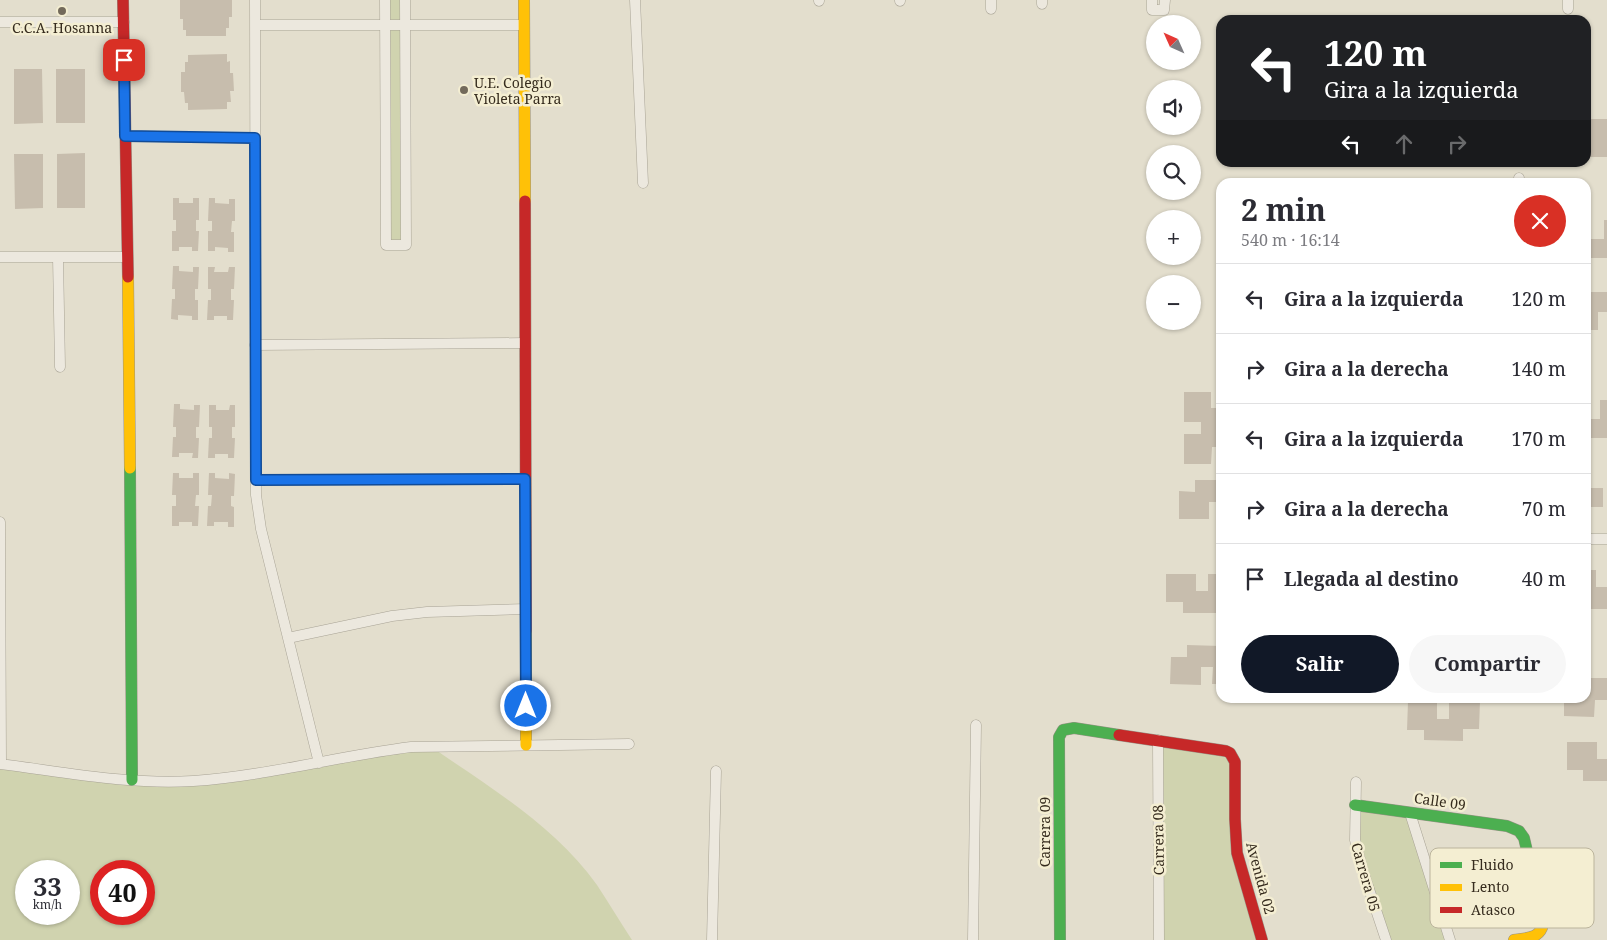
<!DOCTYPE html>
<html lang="es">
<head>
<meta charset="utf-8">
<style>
  :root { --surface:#fff; --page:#f7f7f7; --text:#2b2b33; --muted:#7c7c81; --line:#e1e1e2; --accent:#111827 }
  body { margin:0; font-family:"Noto Serif",serif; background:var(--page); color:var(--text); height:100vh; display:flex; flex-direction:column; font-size:19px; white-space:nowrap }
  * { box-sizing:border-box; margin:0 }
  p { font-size:16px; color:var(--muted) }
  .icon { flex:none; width:28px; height:28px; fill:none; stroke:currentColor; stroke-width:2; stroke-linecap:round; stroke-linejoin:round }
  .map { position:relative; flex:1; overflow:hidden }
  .panel { position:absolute; left:1216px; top:178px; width:375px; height:525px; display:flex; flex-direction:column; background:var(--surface); border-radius:15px; box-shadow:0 1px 4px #0004 }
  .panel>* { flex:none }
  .banner { position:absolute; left:1216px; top:15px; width:375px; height:152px; border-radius:15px; box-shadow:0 1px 4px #0004; background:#202124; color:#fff; overflow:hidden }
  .needle { width:32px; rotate:315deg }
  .tools { position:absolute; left:1146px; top:15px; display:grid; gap:10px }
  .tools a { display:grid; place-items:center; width:55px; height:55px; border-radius:50%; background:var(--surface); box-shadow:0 1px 4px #0004; font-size:25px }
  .speed { position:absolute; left:15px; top:860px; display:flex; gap:10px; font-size:25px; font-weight:700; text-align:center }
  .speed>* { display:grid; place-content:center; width:65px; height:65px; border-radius:50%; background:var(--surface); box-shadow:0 1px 4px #0004; line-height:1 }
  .speed small { font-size:12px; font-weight:400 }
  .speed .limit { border:8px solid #d22; background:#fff; color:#111 }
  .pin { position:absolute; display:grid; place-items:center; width:42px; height:42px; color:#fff; margin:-21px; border-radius:10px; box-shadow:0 2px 8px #0006 }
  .me { position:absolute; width:55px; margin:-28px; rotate:0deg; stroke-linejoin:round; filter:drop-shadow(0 0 4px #0008) }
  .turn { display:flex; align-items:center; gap:18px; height:105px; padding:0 25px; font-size:22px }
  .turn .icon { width:65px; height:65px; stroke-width:2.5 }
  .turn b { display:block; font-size:35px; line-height:42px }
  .lanes { display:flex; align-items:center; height:48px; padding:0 25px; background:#0003; justify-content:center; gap:25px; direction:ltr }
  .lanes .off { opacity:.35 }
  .round { display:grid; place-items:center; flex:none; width:52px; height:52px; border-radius:26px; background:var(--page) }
  .overview { display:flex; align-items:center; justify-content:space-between; height:85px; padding:0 25px }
  h1 { font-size:30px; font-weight:700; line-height:38px }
  .button { display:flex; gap:10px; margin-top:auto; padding:10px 25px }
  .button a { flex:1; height:58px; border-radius:30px; background:var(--accent); color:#fff; font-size:20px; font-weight:700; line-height:58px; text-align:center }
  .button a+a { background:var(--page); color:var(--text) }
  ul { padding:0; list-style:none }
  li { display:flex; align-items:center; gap:15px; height:70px; padding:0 25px; border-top:1px solid var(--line) }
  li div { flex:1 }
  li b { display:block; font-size:19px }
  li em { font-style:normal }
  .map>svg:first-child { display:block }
</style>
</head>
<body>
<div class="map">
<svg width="1607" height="940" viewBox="0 0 1607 940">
  <rect width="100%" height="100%" fill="#e3decd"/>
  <path fill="#d0d3af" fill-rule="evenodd" d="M 385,0 L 405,0 L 406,245 L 386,245 Z
    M 0,522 L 1,764 L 191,781 L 430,746 C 489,787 554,825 597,885 C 609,903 620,922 632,940 L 0,940 ZM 26,871 L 69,871 L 69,914 L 26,914 ZM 101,871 L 144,871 L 144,914 L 101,914 Z
    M 1158,740 L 1230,753 L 1235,819 L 1262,940 L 1159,940 Z
    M 1355,805 L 1410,813 L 1450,940 L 1386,940 L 1363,871 Z"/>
  <path fill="#c7bdad" d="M 180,0 L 232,0 L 232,17 L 229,17 L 229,28 L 226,28 L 226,36 L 186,36 L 186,30 L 183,30 L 183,19 L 180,19 Z
    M 227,54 L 227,62 L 230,61 L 230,73 L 233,73 L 234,91 L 230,91 L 231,102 L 227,102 L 227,109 L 188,110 L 188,103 L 185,103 L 184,92 L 181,92 L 181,72 L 185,72 L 185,62 L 188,62 L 188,55 Z
    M 14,69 L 42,69 L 43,123 L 14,124 Z
    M 56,69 L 85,69 L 85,123 L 56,123 Z
    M 1586,119 L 1607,119 L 1607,157 L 1589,157 L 1589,138 L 1586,138 Z
    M 85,153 L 85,208 L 57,208 L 57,154 Z
    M 14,154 L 43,154 L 43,208 L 15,209 Z
    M 173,198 L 179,198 L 179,203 L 193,203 L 193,198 L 199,198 L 199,220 L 196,220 L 196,231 L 199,231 L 198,251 L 192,251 L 192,247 L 179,247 L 179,251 L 172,251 L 172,231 L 176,231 L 176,220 L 173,220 Z
    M 209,198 L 215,198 L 215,203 L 229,204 L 229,199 L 235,199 L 235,221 L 232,221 L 231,232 L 234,232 L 234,252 L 228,252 L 228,248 L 215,247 L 215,251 L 208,251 L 208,231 L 212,231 L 212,221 L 208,221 Z
    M 1604,220 L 1607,220 L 1607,258 L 1589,258 L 1589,239 L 1604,239 Z
    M 173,266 L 179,266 L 179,271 L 193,272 L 193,267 L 199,267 L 198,289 L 195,289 L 195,300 L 198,300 L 198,320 L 192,320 L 192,316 L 178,315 L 178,320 L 171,319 L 172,299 L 175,299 L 175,289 L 172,289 Z
    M 208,267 L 215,267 L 214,272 L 228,272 L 229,267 L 235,267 L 234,289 L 231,289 L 231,300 L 234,300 L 233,320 L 227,320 L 227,316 L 214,316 L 214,320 L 207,320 L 208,300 L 211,300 L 211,289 L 208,289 Z
    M 1586,292 L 1607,292 L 1607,312 L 1598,312 L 1598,330 L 1586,330 Z
    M 1184,392 L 1211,392 L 1211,408 L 1221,408 L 1221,447 L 1212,447 L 1211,464 L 1184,464 L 1184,434 L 1201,434 L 1201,422 L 1184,422 Z
    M 1600,400 L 1607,400 L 1607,438 L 1586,438 L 1586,419 L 1600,419 Z
    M 174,404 L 180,404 L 180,409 L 194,410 L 194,405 L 200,405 L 199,427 L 196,427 L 196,438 L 199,438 L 198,458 L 192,458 L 193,453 L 179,453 L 179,457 L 172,457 L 173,437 L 176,437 L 176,427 L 173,427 Z
    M 209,405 L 216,405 L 216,410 L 229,410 L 230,405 L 235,405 L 235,427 L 232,427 L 232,438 L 235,438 L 234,458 L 228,458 L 228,454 L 215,454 L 215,458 L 208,458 L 209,438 L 212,438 L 212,427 L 209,427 Z
    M 173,473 L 179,473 L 179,478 L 193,478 L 193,473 L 199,473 L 199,495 L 196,495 L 195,506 L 199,506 L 198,526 L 192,526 L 192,522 L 179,522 L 179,526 L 172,526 L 172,506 L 176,506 L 176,495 L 172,495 Z
    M 209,473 L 215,473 L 215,478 L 229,479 L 229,473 L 235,474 L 234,496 L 231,496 L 231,506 L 234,507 L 234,527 L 228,527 L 228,522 L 214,522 L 214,526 L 207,526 L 208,506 L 211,506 L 212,495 L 208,495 Z
    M 1195,480 L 1221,480 L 1221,502 L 1209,502 L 1209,519 L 1179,519 L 1179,491 L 1195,492 Z
    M 1586,488 L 1603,488 L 1603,507 L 1586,507 Z
    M 1586,570 L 1596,570 L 1596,587 L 1607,587 L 1607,609 L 1586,609 Z
    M 1166,574 L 1196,574 L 1196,591 L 1208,591 L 1208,574 L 1221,574 L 1221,613 L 1183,613 L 1183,602 L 1166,602 Z
    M 1187,645 L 1221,646 L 1221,684 L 1212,684 L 1213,667 L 1201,667 L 1201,685 L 1170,684 L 1171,657 L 1187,657 Z
    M 1586,678 L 1607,678 L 1607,700 L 1595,700 L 1594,717 L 1564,716 L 1564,698 L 1586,698 Z
    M 1480,701 L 1479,729 L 1463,729 L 1463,741 L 1424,740 L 1424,730 L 1407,730 L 1408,702 L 1437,702 L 1437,719 L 1449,719 L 1449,702 Z
    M 1567,742 L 1597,742 L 1597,759 L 1607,759 L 1607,781 L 1583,781 L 1583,770 L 1567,770 Z"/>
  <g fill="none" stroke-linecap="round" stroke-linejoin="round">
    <g stroke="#a8a395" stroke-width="11">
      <path id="street" d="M 255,0 L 256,495 L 261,529 L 319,763
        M 385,0 L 386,245 L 406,245 L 405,0
        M 635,0 L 643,183
        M 1152,0 L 1152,10 L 1164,10 L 1165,0
        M 1568,0 L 1568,9
        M 819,1 L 819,0
        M 900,1 L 900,0
        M 1042,4 L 1042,0
        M 991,9 L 991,0
        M 0,22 L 124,22
        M 255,25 L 524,25
        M 125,136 L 255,138
        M 1519,178 L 1519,182
        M 0,257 L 127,257
        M 58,257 L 60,367
        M 255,345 L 525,343
        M 256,480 L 525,479
        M 0,522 L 1,764
        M 1586,539 L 1607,539
        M 288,638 L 392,616 L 427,612 L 526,609
        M 1158,740 L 1159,940
        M 0,764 C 64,772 129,785 193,781 C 267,776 338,756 411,747 L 629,744
        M 1356,782 L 1355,840 L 1363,871 L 1386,940
        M 1410,813 L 1450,940
        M 712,940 L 716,771
        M 973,940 L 976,725"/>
    </g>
    <g stroke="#989286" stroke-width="12">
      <path id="fast" d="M 130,468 L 132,780
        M 1355,805 L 1507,826 L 1519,831 L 1524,838 L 1531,868
        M 1060,940 L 1059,737 L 1063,730 L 1074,728 L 1119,735"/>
    </g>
    <g stroke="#989286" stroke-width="12">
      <path id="slow" d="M 524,0 L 525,201
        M 128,277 L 130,468
        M 526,631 L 526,745
        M 1514,940 C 1526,938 1540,939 1543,924 L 1531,868"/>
    </g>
    <g stroke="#989286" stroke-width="12">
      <path id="jam" d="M 123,0 L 128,277
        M 525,201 L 526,631
        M 1119,735 L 1226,751 L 1230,753 L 1235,762 L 1235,819 L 1237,853 L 1262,940"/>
    </g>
    <use href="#street" stroke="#ece8de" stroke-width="10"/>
    <use href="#fast" stroke="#4caf50" stroke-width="11"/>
    <use href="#slow" stroke="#ffc107" stroke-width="11"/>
    <use href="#jam" stroke="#c62828" stroke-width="11"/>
  </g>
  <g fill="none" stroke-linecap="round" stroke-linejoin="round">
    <g stroke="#114b97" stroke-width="12">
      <path id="route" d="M 124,60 L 125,136 L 255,138 L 256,480 L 525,479 L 526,706"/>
    </g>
    <use href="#route" stroke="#1a73e8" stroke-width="9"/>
  </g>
  <g fill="#736a5b" stroke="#f4eed2" stroke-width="2">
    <circle cx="62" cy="11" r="5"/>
    <circle cx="464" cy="90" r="5"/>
  </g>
  <g text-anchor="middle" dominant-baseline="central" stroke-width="5" stroke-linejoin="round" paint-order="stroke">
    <g font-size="14" fill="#362c1e" stroke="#f4eed2">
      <text x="62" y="27">C.C.A. Hosanna</text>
      <text x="474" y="82" text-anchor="start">U.E. Colegio<tspan x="474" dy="16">Violeta Parra</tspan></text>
    </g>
    <g font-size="14" fill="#362c1e" stroke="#f4eed2">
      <text transform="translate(1440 801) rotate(8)">Calle 09</text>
      <text transform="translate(1044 832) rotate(-90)">Carrera 09</text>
      <text transform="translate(1158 840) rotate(-91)">Carrera 08</text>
      <text transform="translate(1366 877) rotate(74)">Carrera 05</text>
      <text transform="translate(1261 878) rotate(75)">Avenida 02</text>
    </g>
  </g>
  <rect x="1430" y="848" width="164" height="80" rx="8" fill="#f4eed2" stroke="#bbb49c" stroke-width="1"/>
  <rect x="1440" y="862" width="22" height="6" fill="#4caf50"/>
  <rect x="1440" y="884" width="22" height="7" fill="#ffc107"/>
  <rect x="1440" y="907" width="22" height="6" fill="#c62828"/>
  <g font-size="14" fill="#362c1e">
    <text x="1471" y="870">Fluido</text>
    <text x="1471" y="892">Lento</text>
    <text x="1471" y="915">Atasco</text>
  </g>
</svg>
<div class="tools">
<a><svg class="needle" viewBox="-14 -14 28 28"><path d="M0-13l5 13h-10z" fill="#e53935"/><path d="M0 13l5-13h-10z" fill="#7c7c81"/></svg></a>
<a><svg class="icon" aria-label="sound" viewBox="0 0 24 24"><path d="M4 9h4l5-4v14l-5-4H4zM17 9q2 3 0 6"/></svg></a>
<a><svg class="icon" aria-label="search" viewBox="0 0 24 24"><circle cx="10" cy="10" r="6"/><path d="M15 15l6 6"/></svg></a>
<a>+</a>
<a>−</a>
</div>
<div class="speed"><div>33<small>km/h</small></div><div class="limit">40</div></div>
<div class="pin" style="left:124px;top:60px;background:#d93025"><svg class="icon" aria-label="arrive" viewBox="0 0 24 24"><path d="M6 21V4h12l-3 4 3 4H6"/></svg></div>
<svg class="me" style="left:526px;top:706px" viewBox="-20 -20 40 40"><circle r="17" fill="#1a73e8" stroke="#fff" stroke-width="3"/><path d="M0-11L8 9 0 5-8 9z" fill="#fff"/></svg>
<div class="banner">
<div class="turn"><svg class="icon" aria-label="left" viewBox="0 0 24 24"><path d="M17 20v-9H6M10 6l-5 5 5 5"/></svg><div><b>120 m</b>Gira a la izquierda</div></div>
<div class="lanes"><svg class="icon" aria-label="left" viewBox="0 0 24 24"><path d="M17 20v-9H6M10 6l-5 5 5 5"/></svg><svg class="icon off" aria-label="ahead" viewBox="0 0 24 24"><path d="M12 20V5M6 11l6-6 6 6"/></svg><svg class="icon off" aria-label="right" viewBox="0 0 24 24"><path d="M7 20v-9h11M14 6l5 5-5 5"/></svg></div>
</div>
<section class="panel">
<div class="overview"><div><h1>2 min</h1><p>540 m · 16:14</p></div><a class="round" style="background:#d93025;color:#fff"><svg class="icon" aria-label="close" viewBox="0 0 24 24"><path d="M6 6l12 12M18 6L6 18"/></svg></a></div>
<ul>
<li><svg class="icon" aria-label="left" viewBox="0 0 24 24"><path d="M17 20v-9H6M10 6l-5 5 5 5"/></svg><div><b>Gira a la izquierda</b></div><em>120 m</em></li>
<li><svg class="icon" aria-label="right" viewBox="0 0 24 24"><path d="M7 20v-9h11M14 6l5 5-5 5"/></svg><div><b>Gira a la derecha</b></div><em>140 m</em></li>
<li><svg class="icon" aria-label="left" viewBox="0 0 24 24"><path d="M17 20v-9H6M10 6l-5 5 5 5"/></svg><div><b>Gira a la izquierda</b></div><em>170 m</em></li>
<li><svg class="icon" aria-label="right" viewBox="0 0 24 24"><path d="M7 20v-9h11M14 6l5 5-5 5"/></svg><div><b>Gira a la derecha</b></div><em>70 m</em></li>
<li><svg class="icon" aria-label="arrive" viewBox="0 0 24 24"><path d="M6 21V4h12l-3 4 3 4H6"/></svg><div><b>Llegada al destino</b></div><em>40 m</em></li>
</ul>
<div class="button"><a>Salir</a><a>Compartir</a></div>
</section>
</div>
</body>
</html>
